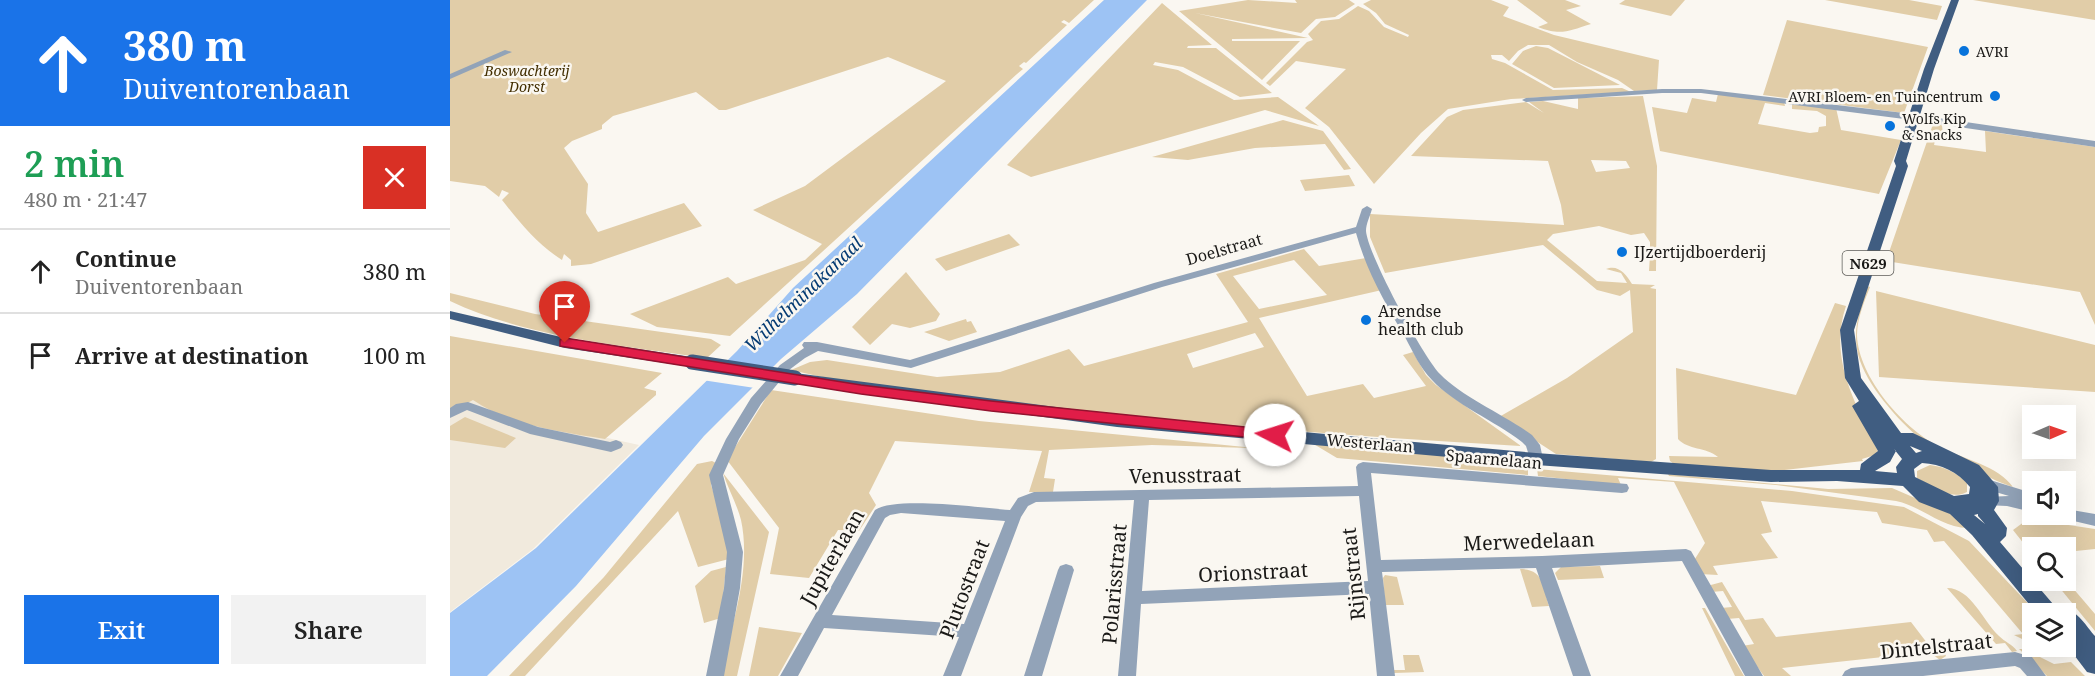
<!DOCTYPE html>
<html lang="en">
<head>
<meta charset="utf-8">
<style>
  :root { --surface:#fff; --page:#f2f2f2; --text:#222; --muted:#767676; --line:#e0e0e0; --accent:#1a73e8 }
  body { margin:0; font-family:"Noto Serif",serif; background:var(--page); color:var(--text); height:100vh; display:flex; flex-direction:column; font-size:22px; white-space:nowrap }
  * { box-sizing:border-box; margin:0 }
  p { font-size:20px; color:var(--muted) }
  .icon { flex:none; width:33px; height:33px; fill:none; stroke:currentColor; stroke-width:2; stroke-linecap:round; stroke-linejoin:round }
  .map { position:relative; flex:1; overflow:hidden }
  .sheet { display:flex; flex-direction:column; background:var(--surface); width:450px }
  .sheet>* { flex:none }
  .banner { background:#1a73e8; color:#fff; overflow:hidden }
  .needle { width:39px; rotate:88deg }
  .tools { position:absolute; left:1572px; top:405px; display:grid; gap:12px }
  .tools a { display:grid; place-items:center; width:54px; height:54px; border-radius:0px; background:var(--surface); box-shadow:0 6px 24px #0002; font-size:30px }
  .pin { position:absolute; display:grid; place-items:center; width:51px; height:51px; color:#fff; margin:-62px -26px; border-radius:50% 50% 50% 0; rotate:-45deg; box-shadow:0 0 6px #0007 }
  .pin .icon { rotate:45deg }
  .me { position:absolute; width:66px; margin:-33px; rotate:275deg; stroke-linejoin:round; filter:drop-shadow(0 0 4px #0008) }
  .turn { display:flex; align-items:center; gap:21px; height:126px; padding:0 24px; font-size:27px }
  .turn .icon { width:78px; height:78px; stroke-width:2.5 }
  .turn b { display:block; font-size:42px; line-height:51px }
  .round { display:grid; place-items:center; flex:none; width:63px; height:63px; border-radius:0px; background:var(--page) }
  .headline { display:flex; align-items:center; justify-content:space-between; height:102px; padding:0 24px }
  h1 { font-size:36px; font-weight:600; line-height:45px; color:#1e9e55 }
  .primary-button { display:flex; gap:12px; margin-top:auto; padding:12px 24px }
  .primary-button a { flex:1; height:69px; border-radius:0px; background:var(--accent); color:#fff; font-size:24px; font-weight:600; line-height:69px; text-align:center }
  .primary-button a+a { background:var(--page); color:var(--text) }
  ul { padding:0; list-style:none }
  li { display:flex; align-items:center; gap:18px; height:84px; padding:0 24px; border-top:2px solid var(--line) }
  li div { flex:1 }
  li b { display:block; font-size:22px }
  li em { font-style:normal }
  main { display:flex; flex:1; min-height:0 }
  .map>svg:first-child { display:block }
</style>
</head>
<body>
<main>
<section class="sheet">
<div class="banner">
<div class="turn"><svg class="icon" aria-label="ahead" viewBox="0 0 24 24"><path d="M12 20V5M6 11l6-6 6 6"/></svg><div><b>380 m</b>Duiventorenbaan</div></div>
</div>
<div class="headline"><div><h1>2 min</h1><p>480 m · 21:47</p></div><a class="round" style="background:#d93025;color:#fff"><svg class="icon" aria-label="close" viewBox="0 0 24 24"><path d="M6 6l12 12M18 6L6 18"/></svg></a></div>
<ul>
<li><svg class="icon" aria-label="ahead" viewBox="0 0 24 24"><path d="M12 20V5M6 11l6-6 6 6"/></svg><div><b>Continue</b><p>Duiventorenbaan</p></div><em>380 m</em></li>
<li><svg class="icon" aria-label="arrive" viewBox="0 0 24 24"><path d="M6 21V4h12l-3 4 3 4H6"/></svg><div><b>Arrive at destination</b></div><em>100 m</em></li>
</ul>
<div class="primary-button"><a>Exit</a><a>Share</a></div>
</section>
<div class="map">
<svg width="1645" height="676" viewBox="0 0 1645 676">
  <rect width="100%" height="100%" fill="#faf7f1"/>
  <path fill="#f1eadd" d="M 26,394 L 135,433 L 189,445 L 83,549 L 0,612 L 0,409 Z"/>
  <path fill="#e1cda8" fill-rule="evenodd" d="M 0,0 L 644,0 L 619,23 L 614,20 L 611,22 L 617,25 L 576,63 L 574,62 L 569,66 L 573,69 L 567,74 L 280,336 L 207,327 L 180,314 L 278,277 L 286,284 L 355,260 L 372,244 L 303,210 L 355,186 L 496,81 L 438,57 L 276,110 L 269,110 L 246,92 L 163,116 L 152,125 L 152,129 L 122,141 L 114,148 L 138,184 L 136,213 L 148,232 L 234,203 L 252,226 L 141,264 L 121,266 L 121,260 L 114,254 L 112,260 C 87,244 70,223 52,200 L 59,193 L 52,190 L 49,197 L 35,186 L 0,181 Z
    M 798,0 L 847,3 L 845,0 L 899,0 L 905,4 L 885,17 L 866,19 L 851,33 L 745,13 L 858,38 L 782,39 L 782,41 L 850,41 L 812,80 L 729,11 Z
    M 921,0 L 1041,0 L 1059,7 L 1053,16 L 1104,35 L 1209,60 L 1207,90 L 1184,91 L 1168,80 L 1127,62 L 1099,45 L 1078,45 L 1068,51 L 1059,61 L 1052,55 L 1041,55 L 1042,59 L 1055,63 L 1103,90 L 1172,88 L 1181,92 L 1061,99 L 998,109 L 971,133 L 924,184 L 879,127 L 855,108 L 896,69 L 846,61 L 820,86 L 816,83 L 857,42 L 863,40 L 858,34 L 871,21 L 889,19 L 908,6 L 919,11 L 934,27 L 958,37 L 959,35 L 935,24 L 926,13 L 913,4 Z
    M 1067,0 L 1115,0 L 1131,6 L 1116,10 L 1141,24 C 1118,31 1111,36 1088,27 L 1098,23 Z
    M 1175,0 L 1235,0 L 1221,16 L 1169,4 Z
    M 1375,0 L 1459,0 L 1492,6 L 1487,20 Z
    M 1523,0 L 1645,0 L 1645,20 Z
    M 712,3 L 762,45 L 738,46 L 737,48 L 766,48 L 822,93 L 790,97 L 733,67 L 705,62 L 703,65 L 728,70 L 784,100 L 828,97 L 869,126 L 815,110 L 581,177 L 557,165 Z
    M 1337,20 L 1478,47 L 1454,113 L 1313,95 Z
    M 1086,46 L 1098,48 L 1170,85 L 1104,88 L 1062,64 L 1073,51 Z
    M 1268,94 L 1334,102 L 1335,106 L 1315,103 L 1308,124 L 1360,133 L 1368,132 L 1369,127 L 1376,126 L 1376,116 L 1367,111 L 1342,109 L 1342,102 L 1386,108 L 1391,130 L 1451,140 L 1429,194 L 1210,151 L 1202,107 L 1237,113 L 1242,98 L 1266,102 Z
    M 1193,96 L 1207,166 L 1206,271 L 1199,271 L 1200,255 L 1185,252 L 1200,250 L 1200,242 L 1194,233 L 1181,235 L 1149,226 L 1103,234 L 1097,240 L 1147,281 L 1177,283 L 1171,273 L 1156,269 C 1168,264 1176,274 1182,284 L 1205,285 L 1200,288 L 1206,289 L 1206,459 L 1201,462 L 1106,454 L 1049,417 L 1117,378 L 1183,332 L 1180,290 L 1170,296 L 1147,290 L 1093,245 L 935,273 L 920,237 L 920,214 L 1114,225 L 1111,205 L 1098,161 L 961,156 L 997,117 L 1013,110 L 1076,102 L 1094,113 L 1079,102 L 1093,101 L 1128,109 L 1128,98 ZM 1141,160 L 1176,161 L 1180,168 L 1146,172 Z
    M 833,120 L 873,131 L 901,169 L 894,170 L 875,144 L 805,148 L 738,160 L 702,157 Z
    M 1483,124 L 1492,125 L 1493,136 L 1486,137 L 1484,145 L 1536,152 L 1535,131 L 1645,147 L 1645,325 L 1630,292 L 1436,261 Z
    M 899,175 L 905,186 L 855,191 L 850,180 Z
    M 559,234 L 570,245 L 496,271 L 485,259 Z
    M 854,249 L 869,266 L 916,258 L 932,290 L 809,318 L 857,396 L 913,384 L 924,398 L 976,386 L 953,355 L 963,352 L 976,375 L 986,385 L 1071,446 C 899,436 727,423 556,402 C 485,393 411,387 341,370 L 360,362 L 377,360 L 487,377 L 550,372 L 619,349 L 634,366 L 798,322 L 766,274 ZM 844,260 L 877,295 L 809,309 L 783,276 ZM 805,333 L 814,347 L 743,368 L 737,354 Z
    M 456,272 L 490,314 L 486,321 L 460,328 L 442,324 L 420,345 L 402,327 Z
    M 1417,286 L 1420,287 C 1414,302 1407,319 1407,335 C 1408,377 1455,431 1492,448 C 1514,459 1548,466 1563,487 C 1542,481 1482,449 1466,435 C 1444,416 1411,378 1407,349 C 1403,327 1411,307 1417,286 Z
    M 1426,291 L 1645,345 L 1645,392 L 1429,377 Z
    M 0,293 L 85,314 L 261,339 L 271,345 L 257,358 C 174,346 76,337 0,301 Z
    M 1385,303 L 1396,306 C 1378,359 1406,404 1428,451 L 1425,455 L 1412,459 L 1413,461 L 1325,471 L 1224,464 L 1220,461 L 1219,456 L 1268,457 C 1256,447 1238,450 1228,439 L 1226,368 L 1346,395 Z
    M 516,319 L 517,322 L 521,321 L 527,332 L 499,341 L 474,332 Z
    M 0,336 L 212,373 L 194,388 L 206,391 L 206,395 L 155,439 C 111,432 61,426 23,400 L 0,412 Z
    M 321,390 L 529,421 L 805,448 L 702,445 L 599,450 L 594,478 L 605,479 L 603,492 L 579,492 L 592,451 L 445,441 L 419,493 L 426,505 L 409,531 L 388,530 L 359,578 L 320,574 L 329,528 L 277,460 Z
    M 15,417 L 66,438 L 55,448 L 0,440 L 0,426 Z
    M 862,443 L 1078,463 L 1078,475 L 887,458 Z
    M 262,461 L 266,463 L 261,485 L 273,521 L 279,559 L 248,567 L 228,511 L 75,676 L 59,676 L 154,577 L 247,464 Z
    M 1480,465 C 1495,467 1506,472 1517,483 L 1517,492 C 1500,501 1482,486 1467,478 L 1467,471 Z
    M 1087,469 L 1342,491 L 1454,507 L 1519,541 L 1587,613 L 1582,614 L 1582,644 L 1564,635 L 1573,634 L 1494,541 L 1484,542 L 1477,530 L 1432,523 L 1427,512 L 1311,501 L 1322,532 L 1311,534 L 1328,558 L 1263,566 L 1268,575 L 1250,574 L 1243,562 L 1255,543 L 1224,482 L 1168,478 L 1171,485 L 1088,476 Z
    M 273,473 L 319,532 L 287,676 L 270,676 C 281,627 302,571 291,520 C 287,504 278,489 273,473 Z
    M 1218,474 L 1378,489 L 1442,488 L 1502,514 L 1520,528 C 1492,529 1472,506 1446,501 L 1326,485 L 1219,476 Z
    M 1578,519 L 1645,529 L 1645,549 L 1616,552 L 1616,548 L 1582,548 L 1582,554 L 1563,530 Z
    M 1150,566 L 1154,578 L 1108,580 L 1105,573 L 1111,567 Z
    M 276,567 L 271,618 L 254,623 L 245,586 L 261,571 Z
    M 1070,569 C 1094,569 1093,587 1099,606 L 1082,607 Z
    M 935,575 L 947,577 L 954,605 L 935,605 L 933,578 Z
    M 1616,580 L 1645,614 L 1645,631 L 1604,581 Z
    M 1272,582 L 1295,620 L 1313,618 L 1326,637 L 1461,622 L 1484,652 L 1494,651 L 1496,656 L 1490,660 L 1479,652 L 1332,668 L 1341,676 L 1314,676 L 1292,646 L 1304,644 L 1289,618 L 1277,619 L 1271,608 L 1282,607 L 1273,591 L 1261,592 L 1257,586 Z
    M 1497,588 C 1521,588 1533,621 1549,636 C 1555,642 1562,644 1567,651 L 1562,652 L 1555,643 L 1546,644 Z
    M 1252,608 L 1255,608 L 1294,676 L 1285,676 Z
    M 309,627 L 352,633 L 328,676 L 299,676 Z
    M 1569,649 L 1574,649 L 1604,664 L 1621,662 L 1635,676 L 1597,676 Z
    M 953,655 L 969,655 L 974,672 L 944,673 L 943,670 L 955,670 Z"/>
  <path fill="#9dc3f4" d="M 654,0 L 697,0 L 407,294 L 331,359 L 254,436 L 126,586 L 37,676 L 0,676 L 0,613 L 86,548 L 287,351 L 343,288 Z"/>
  <path fill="#faf7f1" d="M 273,360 L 325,368 L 305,388 L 252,380 Z"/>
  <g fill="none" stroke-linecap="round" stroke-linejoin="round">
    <path fill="#92a3b8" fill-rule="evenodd" d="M 55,50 L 62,52 L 0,79 L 0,74 Z
      M 1212,89 L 1251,89 L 1454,113 L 1645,141 L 1645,147 L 1454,119 L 1251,93 L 1212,93 L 1076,102 L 1072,100 L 1076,98 Z
      M 917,206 L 922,209 C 920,216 916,224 916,231 C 918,255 973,356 990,374 C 1012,397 1055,415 1082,435 L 1090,445 L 1093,459 L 1091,462 L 1081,462 L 1076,446 L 1072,442 C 1045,421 1004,404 982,380 C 970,368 963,352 955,337 C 936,305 916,270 906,233 L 712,287 L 461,368 L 368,351 L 355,358 L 339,370 L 311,404 L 289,439 L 273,475 L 293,552 L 290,588 L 274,676 L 256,676 L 274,588 L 277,552 L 259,475 L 276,439 L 301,398 L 330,365 L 354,348 L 352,345 L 354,342 L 367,342 L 460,360 L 704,283 L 906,227 L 912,209 Z
      M 18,402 L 88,427 L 160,442 L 166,440 L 171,442 L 173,445 L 171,448 L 161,452 L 80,434 L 17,410 L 0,418 L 0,408 L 6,404 Z
      M 913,462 L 1177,484 L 1179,488 L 1177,492 L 1172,493 L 921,473 L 931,560 L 1092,556 L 1236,549 L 1241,551 L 1313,676 L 1295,676 L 1232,561 L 1102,568 L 1141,676 L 1123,676 L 1086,568 L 932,572 L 945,676 L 927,676 L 919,594 L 691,604 L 686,676 L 668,676 L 684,500 L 586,502 L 578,506 L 571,517 L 511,676 L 493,676 L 509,637 L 374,628 L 348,676 L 330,676 L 425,510 C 446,496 531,508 560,510 L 568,498 L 584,492 L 908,486 L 906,467 L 908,464 ZM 909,496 L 918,581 L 692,591 L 699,500 ZM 451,513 L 555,521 L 514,624 L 382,615 L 435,518 L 440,515 Z
      M 1537,479 L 1582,493 L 1582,512 L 1557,506 L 1535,505 L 1533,501 L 1535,497 L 1559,496 L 1532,488 L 1530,484 L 1532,480 Z
      M 1616,509 L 1645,514 L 1645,526 L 1611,518 L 1609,514 L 1616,514 Z
      M 616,564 L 622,566 L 624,570 L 592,676 L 574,676 L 608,570 L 610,566 Z
      M 1565,652 L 1582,657 L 1596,676 L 1577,676 L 1570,668 L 1565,666 L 1473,676 L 1392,676 L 1395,671 L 1401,668 Z"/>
    <path fill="#405d81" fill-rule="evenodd" d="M 1501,0 L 1509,0 L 1484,69 L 1456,161 L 1458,166 L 1404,330 L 1411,378 L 1451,433 L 1463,433 L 1529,465 L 1548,487 L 1549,501 L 1544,510 L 1557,528 L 1556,536 L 1550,542 L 1609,611 C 1625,605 1635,625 1645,636 L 1645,674 L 1637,672 L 1618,647 L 1623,640 L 1616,631 L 1616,614 L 1587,614 L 1522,535 L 1500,514 L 1469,502 L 1453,486 L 1387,481 L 1321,482 L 1086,465 L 667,427 L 345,383 L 337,378 L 345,373 L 667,415 L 1086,453 L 1321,470 L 1410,470 L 1411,464 L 1428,451 L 1402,406 L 1409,401 L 1395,378 L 1390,330 L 1446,166 L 1444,161 L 1474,69 ZM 1460,446 L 1472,451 L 1466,453 ZM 1444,449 L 1452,459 L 1446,467 L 1447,473 L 1425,471 L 1440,462 L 1446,451 ZM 1472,463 C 1491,464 1508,472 1520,487 L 1519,494 L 1504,496 L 1465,477 L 1464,469 ZM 1528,514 L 1528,516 L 1535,524 L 1524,515 Z
      M 0,311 L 115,338 L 242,357 L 250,362 L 242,367 L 115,348 L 0,319 Z"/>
    <path stroke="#405d81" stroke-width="15" d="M 242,362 L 345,378"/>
  </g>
  <path fill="#e11d48" stroke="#92132f" stroke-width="1.5" d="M 115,338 L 411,385 L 541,401 L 825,430 L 833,435 L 825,440 L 541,411 L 411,394 L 110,346 L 110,340 Z"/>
  <g fill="#0773db" stroke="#faf7f1" stroke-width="2">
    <circle cx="1514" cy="51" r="6"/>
    <circle cx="1545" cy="96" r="6"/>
    <circle cx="1440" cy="126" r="6"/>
    <circle cx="1172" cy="252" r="6"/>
    <circle cx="916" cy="320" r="6"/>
  </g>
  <g text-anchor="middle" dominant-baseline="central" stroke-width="5" stroke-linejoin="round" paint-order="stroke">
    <g font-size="14" fill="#1a1917" stroke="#faf7f1" text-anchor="start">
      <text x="1526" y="51">AVRI</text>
      <text x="1533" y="96" text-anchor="end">AVRI Bloem- en Tuincentrum</text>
      <text x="1452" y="118">Wolfs Kip<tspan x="1452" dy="16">&amp; Snacks</tspan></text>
    </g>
    <g font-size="14" font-style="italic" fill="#422e00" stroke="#faf7f1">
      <text x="77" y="70">Boswachterij<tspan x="77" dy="16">Dorst</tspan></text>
    </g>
    <rect fill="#faf7f1" stroke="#5d5c58" stroke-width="1.5" x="1392.5" y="251" width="51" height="24" rx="4.5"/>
    <g font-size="15" font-weight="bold" fill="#1a1917">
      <text x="1418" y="263">N629</text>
    </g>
    <g font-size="16" fill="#1a1917" stroke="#faf7f1">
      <text transform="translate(774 249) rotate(-16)">Doelstraat</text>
      <text transform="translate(920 443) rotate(5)">Westerlaan</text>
      <text transform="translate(1044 459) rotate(5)">Spaarnelaan</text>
    </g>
    <g font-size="16" fill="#1a1917" stroke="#faf7f1" text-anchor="start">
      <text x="1184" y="252">IJzertijdboerderij</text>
      <text x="928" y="311">Arendse<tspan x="928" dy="18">health club</tspan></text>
    </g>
    <g font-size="18" font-style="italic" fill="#063c74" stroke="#faf7f1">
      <text transform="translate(353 294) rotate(-44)">Wilhelminakanaal</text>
    </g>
    <g font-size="20" fill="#1a1917" stroke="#faf7f1">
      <text transform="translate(735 475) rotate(-1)">Venusstraat</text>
      <text transform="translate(1079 541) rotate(-2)">Merwedelaan</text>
      <text transform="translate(382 557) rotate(-60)">Jupiterlaan</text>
      <text transform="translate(803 572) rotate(-3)">Orionstraat</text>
      <text transform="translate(903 574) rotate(-96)">Rijnstraat</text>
      <text transform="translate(664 584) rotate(-85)">Polarisstraat</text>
      <text transform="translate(514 589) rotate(-69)">Plutostraat</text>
      <text transform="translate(1486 646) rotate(-6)">Dintelstraat</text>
    </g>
  </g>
</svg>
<div class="tools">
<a><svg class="needle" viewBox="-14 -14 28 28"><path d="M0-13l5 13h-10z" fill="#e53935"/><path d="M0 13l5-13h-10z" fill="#767676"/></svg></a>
<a><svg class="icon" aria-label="sound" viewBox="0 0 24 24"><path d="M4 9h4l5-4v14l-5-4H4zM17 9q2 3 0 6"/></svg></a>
<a><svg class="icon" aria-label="search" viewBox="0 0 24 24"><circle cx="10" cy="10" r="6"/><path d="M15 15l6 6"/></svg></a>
<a><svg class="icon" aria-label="layers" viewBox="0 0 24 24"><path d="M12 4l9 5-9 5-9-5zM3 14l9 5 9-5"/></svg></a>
</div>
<div class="pin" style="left:115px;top:343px;background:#d93025"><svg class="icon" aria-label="arrive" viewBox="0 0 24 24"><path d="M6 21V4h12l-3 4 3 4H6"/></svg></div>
<svg class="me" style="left:825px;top:435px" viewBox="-20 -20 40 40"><circle r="19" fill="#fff"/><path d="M0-13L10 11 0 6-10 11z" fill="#e11d48"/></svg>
</div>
</main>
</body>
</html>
